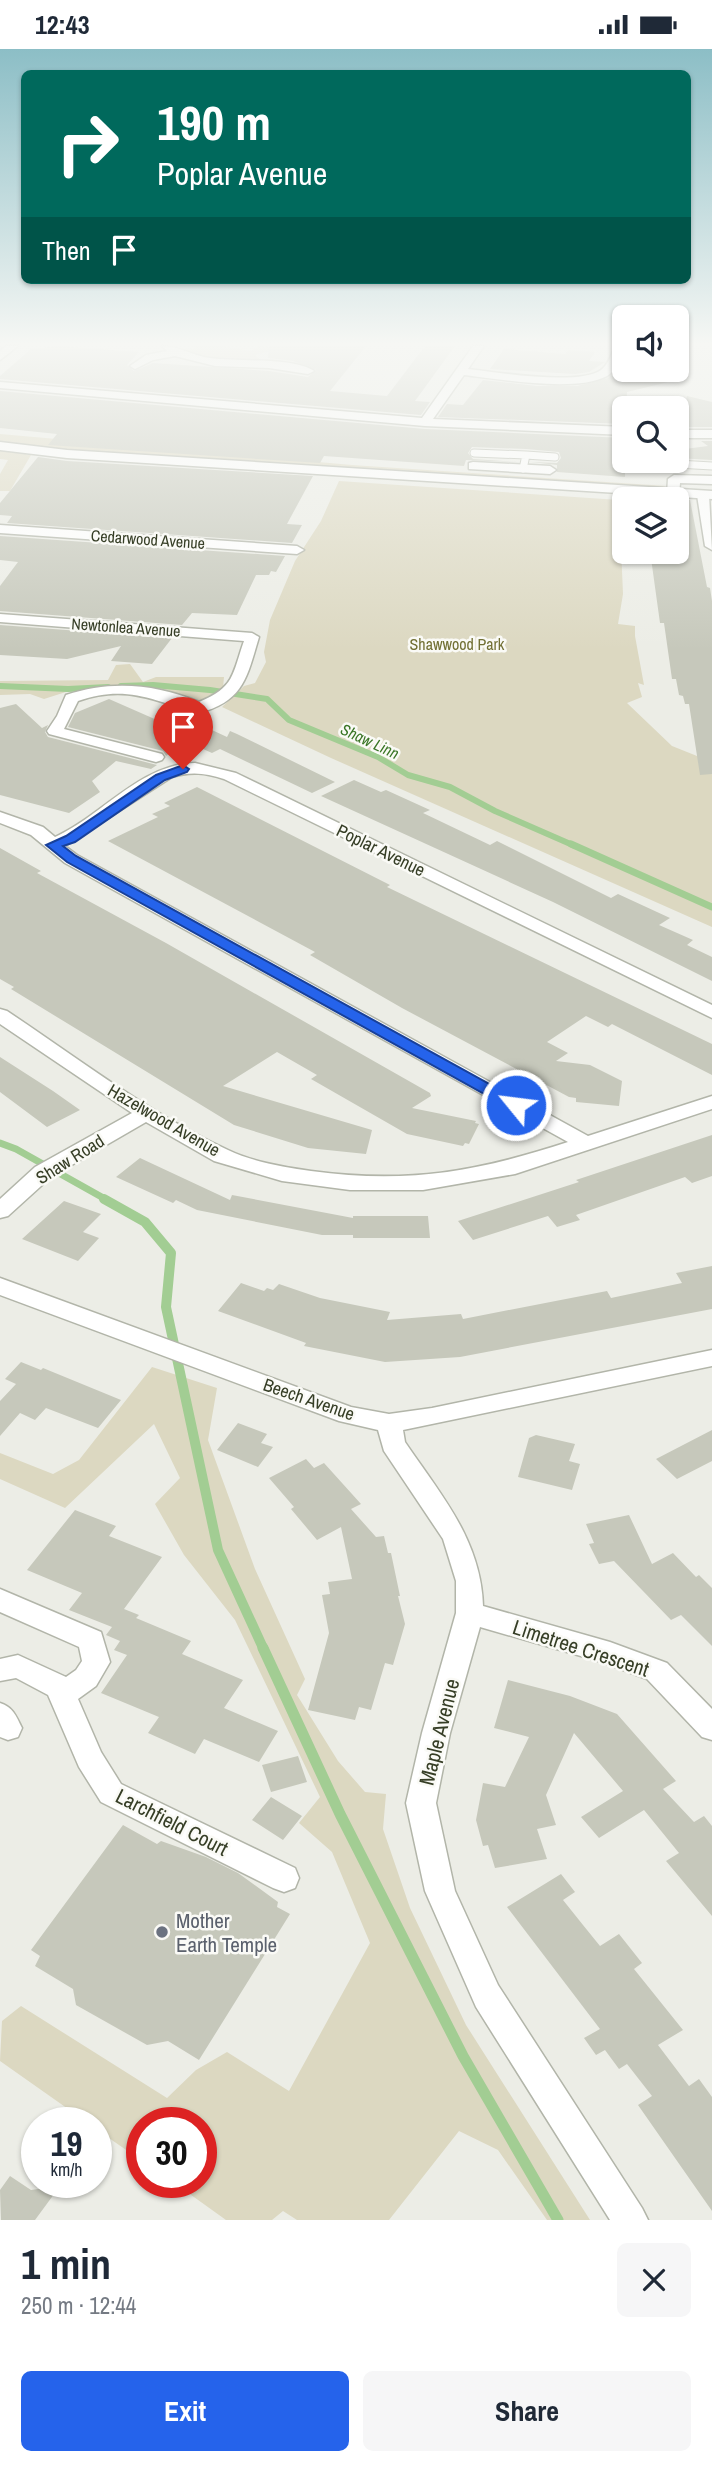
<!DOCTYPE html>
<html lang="en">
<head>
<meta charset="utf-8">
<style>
  :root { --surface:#fff; --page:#f6f6f7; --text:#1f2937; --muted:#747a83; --accent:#2563eb }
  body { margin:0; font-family:"Archivo Narrow",sans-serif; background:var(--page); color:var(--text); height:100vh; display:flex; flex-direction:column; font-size:26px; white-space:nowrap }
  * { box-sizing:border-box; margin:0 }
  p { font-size:23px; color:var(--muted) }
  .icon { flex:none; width:38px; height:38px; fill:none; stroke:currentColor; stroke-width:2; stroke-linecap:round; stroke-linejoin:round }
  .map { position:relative; height:2171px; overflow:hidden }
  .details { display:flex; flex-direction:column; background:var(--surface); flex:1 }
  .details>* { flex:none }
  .banner { position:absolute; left:21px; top:21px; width:670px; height:214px; border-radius:10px; box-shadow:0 2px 5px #0004; background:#00695c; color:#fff; overflow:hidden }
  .fabs { position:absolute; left:612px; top:256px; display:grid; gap:14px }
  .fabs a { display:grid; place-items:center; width:77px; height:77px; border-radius:10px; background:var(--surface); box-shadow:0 2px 5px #0004; font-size:35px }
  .speed { position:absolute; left:21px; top:2058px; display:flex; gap:14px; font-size:35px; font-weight:700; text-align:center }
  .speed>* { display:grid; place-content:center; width:91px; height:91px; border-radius:50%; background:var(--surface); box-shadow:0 2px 5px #0004; line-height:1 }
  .speed small { font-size:18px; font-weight:400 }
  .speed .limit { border:10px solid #d22; background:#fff; color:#111 }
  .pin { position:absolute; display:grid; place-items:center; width:60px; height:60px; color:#fff; margin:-72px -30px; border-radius:50% 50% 50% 0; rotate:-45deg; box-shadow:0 0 7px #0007 }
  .pin .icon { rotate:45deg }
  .me { position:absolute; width:77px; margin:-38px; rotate:299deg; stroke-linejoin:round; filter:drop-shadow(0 0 5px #0008) }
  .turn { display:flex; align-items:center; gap:24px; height:147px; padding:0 21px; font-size:32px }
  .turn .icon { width:91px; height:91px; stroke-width:2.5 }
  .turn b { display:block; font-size:49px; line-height:60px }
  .then { display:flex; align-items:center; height:66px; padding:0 21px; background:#0003; gap:14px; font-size:26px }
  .round { display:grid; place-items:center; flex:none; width:74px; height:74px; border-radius:10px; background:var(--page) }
  .head { display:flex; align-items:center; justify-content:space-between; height:119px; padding:0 21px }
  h1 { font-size:42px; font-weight:700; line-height:52px }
  .primary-button { display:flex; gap:14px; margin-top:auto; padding:14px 21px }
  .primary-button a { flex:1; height:80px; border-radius:10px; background:var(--accent); color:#fff; font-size:28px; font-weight:700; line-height:80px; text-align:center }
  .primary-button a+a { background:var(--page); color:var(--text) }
  .status { display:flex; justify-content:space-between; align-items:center; height:49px; padding:0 35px; background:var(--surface); direction:ltr }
  .status svg { height:19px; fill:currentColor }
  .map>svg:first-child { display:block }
</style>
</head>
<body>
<div class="status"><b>12:43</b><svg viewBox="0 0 49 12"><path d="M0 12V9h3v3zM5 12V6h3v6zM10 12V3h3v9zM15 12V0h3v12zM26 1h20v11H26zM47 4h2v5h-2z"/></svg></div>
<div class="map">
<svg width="712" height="2171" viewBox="0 0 712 2171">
  <rect width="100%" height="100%" fill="#ecede6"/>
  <path fill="#dcd8c1" d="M 192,297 L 221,297 L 251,302 L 259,297 L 281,299 L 255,306 L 263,313 C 234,313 208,311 180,301 L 196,300 Z
    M 0,385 L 352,416 L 667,437 L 656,439 L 74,403 L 0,395 Z
    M 0,401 L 31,406 L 10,442 L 0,442 L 0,425 L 8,411 L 0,410 Z
    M 339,432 L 619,451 L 623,545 L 618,575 L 635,577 L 635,587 L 644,636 L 638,634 L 642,648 L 627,654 L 672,697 L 712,713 L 712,878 L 331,709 L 222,658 L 244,637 L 255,634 L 266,613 L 264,603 L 270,571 L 295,512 L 321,472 Z
    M 130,615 L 143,633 L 156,628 L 224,628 L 223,639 L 198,653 L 167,641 L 133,639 L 69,642 L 44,650 L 30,645 L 0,646 L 0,632 L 108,631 L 116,616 Z
    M 152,1318 L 217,1339 L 208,1391 L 255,1520 L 305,1630 L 297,1646 L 338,1712 L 365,1743 L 386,1745 L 383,1780 L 410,1859 L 466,1976 L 590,2171 L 547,2171 L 498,2101 L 459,2082 L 389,2171 L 297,2171 L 283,2162 L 272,2171 L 226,2171 L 173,2133 L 201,2133 L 201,2074 L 142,2074 L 142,2112 L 96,2080 L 96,2074 L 88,2074 L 0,2012 L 2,1972 L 21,1957 L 167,2049 L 196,2021 L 227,2003 L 289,2042 L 370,1894 L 332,1803 L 299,1774 L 320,1748 L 235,1571 L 184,1506 L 155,1455 L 180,1429 L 154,1375 L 65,1459 L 0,1430 L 0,1404 L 53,1425 L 79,1411 Z"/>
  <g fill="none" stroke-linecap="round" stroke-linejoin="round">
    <path stroke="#a2cd93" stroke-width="6" d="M 0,637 L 68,640 L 108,638
      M 121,637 L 153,636 L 210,641 L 267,650 L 289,671 L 378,708 L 408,726 L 450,738 L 495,762 L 575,797"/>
    <path stroke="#a2cd93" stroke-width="7" d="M 571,795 L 712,858
      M 0,1094 L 16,1100 L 107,1151"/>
    <path stroke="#a2cd93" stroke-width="10" d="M 104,1150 L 145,1173 L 171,1204 L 166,1258 L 218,1501 L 264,1601"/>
    <path stroke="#a2cd93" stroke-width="11" d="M 263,1599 L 340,1765 L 463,2007 L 558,2171"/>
  </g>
  <path fill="#c6c8bb" d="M 58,297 L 139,303 L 127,316 L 134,322 L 153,314 L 269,322 L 308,328 L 316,321 L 293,312 L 268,309 L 269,297 L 366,297 L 330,342 L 387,347 L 425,297 L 455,297 L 415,352 L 430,353 L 421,366 L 0,330 L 0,327 L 31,300 Z
    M 504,300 L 565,305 L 568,301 L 595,303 L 589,312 L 605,313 L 589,323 L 575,325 L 490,320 Z
    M 621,314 L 625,314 L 625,320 L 688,320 L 689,328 L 627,343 L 625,375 L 438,368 L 447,355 L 463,356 L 483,331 L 537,337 L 577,337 L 608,329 Z
    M 0,342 L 425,380 L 625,389 L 625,428 L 557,423 L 557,416 L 531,413 L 557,414 L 561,409 L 559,403 L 526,400 L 472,398 L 468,404 L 473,410 L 518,413 L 466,411 L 464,417 L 324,407 L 320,414 L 48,396 L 57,385 L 0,379 Z
    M 687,347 L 712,353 L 712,378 L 684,378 L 681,376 Z
    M 701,392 L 712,392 L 712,411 L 677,409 L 677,401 L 708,397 Z
    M 38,408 L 67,412 L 313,427 L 287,475 L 302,476 L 292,494 L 7,474 L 12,467 L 0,466 L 0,454 Z
    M 677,450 L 690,451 L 707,538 L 710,539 L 712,552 L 712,725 L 700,726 L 689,655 L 685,655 L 683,647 L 679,646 L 676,630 L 672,630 L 664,574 L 660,574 L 650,502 L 677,502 Z
    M 0,487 L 285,507 L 276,523 L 271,522 L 269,526 L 256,526 L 237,566 L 192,564 L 182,576 L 0,562 L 0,537 L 18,513 L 0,511 Z
    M 0,576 L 172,589 L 152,615 L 111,612 L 121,597 L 67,610 L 0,606 Z
    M 109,650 L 182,682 L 199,675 L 227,688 L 230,682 L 237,685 L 335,733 L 312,744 L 220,700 L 212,704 L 185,692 L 166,707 L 163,702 L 68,678 L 75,664 Z
    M 16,655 L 42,679 L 48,676 L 45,683 L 48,688 L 157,716 L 151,720 L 116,712 L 92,732 L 100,743 L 69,764 L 0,746 L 0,659 Z
    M 354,731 L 381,743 L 386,741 L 430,761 L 423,764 L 490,796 L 497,792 L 611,849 L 618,845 L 670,869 L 659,876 L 693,891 L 687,896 L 712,908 L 712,932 L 553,853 L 321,747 Z
    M 197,738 L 390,836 L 387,838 L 712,995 L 712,1026 L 612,975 L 608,978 L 586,967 L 547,993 L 568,1004 L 556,1012 L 590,1016 L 622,1032 L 619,1057 L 576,1053 L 576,1049 L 569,1048 L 402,959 L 310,906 L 315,903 L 108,792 L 158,768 L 152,765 L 170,757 L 164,754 Z
    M 0,799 L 41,822 L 37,824 L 166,894 L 430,1044 L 431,1047 L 412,1059 L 476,1072 L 475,1074 L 479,1075 L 469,1095 L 465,1094 L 463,1097 L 407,1085 L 311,1030 L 317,1026 L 277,1003 L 223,1037 L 372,1081 L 366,1105 L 308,1099 L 234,1076 L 11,940 L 14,938 L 0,930 Z
    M 0,1008 L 53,1042 L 80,1061 L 47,1078 L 0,1043 Z
    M 712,1086 L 712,1127 L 692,1134 L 685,1128 L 576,1166 L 580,1171 L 557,1178 L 548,1167 L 473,1191 L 458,1172 L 579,1133 L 576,1131 Z
    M 140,1109 L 230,1151 L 232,1146 L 353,1169 L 353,1167 L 428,1167 L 430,1189 L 353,1189 L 353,1186 L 322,1186 L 197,1161 L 176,1151 L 173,1154 L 116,1128 Z
    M 64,1152 L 101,1165 L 83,1183 L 99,1189 L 78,1212 L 22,1190 Z
    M 712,1217 L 712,1260 L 460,1308 L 385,1313 L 304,1297 L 306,1294 L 218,1262 L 241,1234 L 264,1242 L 267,1239 L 273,1241 L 279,1235 L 320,1249 L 390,1263 L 387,1271 L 461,1265 L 463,1270 L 607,1242 L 611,1249 L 682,1234 L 676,1224 Z
    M 21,1313 L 41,1321 L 43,1319 L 121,1351 L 98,1379 L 46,1359 L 35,1371 L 20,1364 L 0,1387 L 0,1352 L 16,1335 L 5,1330 Z
    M 238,1374 L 267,1385 L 261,1394 L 273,1398 L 258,1418 L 217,1401 Z
    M 712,1381 L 712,1412 L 677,1430 L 656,1410 Z
    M 536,1386 L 575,1395 L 569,1412 L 580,1415 L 572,1441 L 518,1428 L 529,1389 Z
    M 306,1410 L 314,1419 L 324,1414 L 361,1455 L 351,1460 L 376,1488 L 384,1487 L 388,1504 L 391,1504 L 400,1547 L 398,1547 L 405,1575 L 393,1616 L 385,1614 L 371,1661 L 359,1658 L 355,1671 L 308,1661 L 329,1584 L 322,1546 L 330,1545 L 328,1533 L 352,1530 L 341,1478 L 317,1491 L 291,1460 L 294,1458 L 269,1429 Z
    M 75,1461 L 116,1477 L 109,1487 L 162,1508 L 124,1560 L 139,1566 L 136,1569 L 191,1592 L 182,1605 L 243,1631 L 224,1659 L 278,1682 L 259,1713 L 204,1690 L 195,1705 L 148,1684 L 159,1668 L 101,1644 L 127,1606 L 114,1601 L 120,1592 L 106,1586 L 112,1578 L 69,1561 L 82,1544 L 27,1521 Z
    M 629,1466 L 652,1515 L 673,1504 L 696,1528 L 699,1526 L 712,1539 L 712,1597 L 681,1566 L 671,1571 L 614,1512 L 599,1515 L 589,1495 L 594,1494 L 586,1475 Z
    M 508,1631 L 570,1647 L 617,1665 L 676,1732 L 663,1740 L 694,1773 L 704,1767 L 712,1777 L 712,1867 L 666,1812 L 679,1804 L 644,1761 L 599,1789 L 581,1768 L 623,1742 L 574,1684 L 546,1746 L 556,1776 L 537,1780 L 547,1810 L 495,1819 L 488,1796 L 483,1797 L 476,1771 L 483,1734 L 505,1738 L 529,1688 L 494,1679 Z
    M 298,1707 L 307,1733 L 271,1743 L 262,1716 Z
    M 271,1748 L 302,1767 L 283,1791 L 252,1771 Z
    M 123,1776 L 157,1795 L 161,1792 L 206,1808 L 238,1824 L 278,1853 L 277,1858 L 290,1865 L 199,2011 L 168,1992 L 147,1996 L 76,1956 L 73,1940 L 35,1917 L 40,1907 L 31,1901 Z
    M 561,1825 L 575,1843 L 563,1851 L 583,1876 L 600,1897 L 619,1885 L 642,1914 L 634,1920 L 683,1981 L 658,1996 L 689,2037 L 699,2030 L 712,2048 L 712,2162 L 638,2056 L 652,2047 L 627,2015 L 619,2020 L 605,2001 L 596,2006 L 584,1989 L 600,1980 L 507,1858 Z
    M 10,2127 L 31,2141 L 60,2137 L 35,2171 L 1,2171 L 0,2141 Z"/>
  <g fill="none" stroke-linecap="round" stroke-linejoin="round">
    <g stroke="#b2b5a9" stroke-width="9">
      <path id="service" d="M 474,404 L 526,406 L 523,420
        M 526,406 L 555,408
        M 660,414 L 712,417"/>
    </g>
    <g stroke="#b2b5a9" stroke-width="3">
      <path id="minor" d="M 6,297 L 18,297 L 0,311 L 0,302 Z
        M 162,297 C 179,297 193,307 210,309 C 235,313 294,308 314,322 L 308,325 L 269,319 L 215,317 L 175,307 L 153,311 L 135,320 L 130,317 L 146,306 L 167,302 Z
        M 473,297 L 484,297 L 468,320 C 496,323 579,337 601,321 C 608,316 612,305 615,297 L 625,297 L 625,300 C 620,309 616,322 607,327 C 576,344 499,330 464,326 L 433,370 L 625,378 L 625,386 L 425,377 L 0,339 L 0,333 L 422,369 Z
        M 677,381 L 712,381 L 712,389 L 677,389 Z
        M 473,413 L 550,417 L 556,421 L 550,425 L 469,420 L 469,414 Z
        M 674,426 L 712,427 L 712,435 L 680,434 L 679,445 L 673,449 L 667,445 L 668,430 Z
        M 703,442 L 709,446 L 712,501 L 705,497 L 697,446 Z
        M 0,476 L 297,497 L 304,501 L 297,505 L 0,484 Z
        M 0,565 L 252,584 L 259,588 C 247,628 244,652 199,664 C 153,652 127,635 78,652 L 64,680 L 162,705 L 164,708 L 162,711 L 156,713 L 49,685 L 47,682 L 57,667 L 66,646 C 111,631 155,635 199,653 C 235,638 232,626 244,592 L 0,573 Z
        M 195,714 L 236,724 L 712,956 L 712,969 L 224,730 C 206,724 191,722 172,728 L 65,797 L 77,806 L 588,1087 L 712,1047 L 712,1060 L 515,1125 L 423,1141 L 350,1141 L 282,1132 L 214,1112 L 146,1073 L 51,1128 L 8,1167 L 0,1169 L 0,1150 L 35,1118 L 132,1064 L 0,975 L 0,960 L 7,962 C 79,1010 150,1065 228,1101 C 253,1113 284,1118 311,1122 C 407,1135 476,1123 568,1093 L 65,814 L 31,786 L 0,774 L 0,763 L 43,778 L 55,788 C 102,767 140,715 195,714 Z
        M 0,1229 L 351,1358 L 389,1365 L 432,1359 L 712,1301 L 712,1317 L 403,1381 L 405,1393 C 441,1446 481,1491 483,1557 L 610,1593 L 667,1614 L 712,1660 L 712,1691 L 702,1688 L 647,1630 L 605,1614 L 480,1578 L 450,1684 L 436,1754 L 455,1842 L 498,1936 L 642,2159 L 648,2171 L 610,2171 L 476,1958 L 425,1842 L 406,1754 L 422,1684 L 456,1564 L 456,1532 L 443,1490 L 384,1402 L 378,1381 L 339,1372 L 0,1246 Z
        M 0,1540 L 101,1583 L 110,1613 L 96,1637 L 78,1650 L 101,1703 L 121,1735 L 295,1819 L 299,1829 L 295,1839 L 284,1843 L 273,1839 L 101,1753 L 79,1718 L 48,1646 L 16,1629 L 0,1632 L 0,1610 L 18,1606 L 66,1628 L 76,1621 L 82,1612 L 79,1598 L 0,1563 Z
        M 0,1654 C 13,1658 16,1667 22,1679 L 18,1688 L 8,1691 L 0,1688 Z"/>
    </g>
    <g stroke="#b2b5a9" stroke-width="3">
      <path id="tertiary" d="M 0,393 L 67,401 L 712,442 L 712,450 L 67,409 L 0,401 Z"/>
    </g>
    <use href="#service" stroke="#fff" stroke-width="7"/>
    <use href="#minor" fill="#fff" fill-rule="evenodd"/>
    <use href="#tertiary" fill="#fff" fill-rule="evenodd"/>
  </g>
  <linearGradient id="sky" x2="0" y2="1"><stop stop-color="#8cbec6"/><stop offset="0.49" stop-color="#f6f7f4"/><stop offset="1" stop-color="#f6f7f4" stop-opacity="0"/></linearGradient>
  <rect width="712" height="601" fill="url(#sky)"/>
  <path fill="#2563eb" stroke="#184099" stroke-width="2" d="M 183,716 L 189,720 L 187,723 L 165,731 L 75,793 L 63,797 L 76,807 L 522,1053 L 524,1056 L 522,1060 L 511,1060 L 67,813 L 46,796 L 66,787 L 156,726 Z"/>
  <circle fill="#6b7280" stroke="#fafaf6" stroke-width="2.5" cx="162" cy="1883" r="7"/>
  <g text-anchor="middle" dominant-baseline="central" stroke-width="5" stroke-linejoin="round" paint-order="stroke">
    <g font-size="16" fill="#363e26" stroke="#fafaf6">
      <text transform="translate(148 490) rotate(4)">Cedarwood Avenue</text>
      <text transform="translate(126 578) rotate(4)">Newtonlea Avenue</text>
    </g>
    <g font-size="16" fill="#727034" stroke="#fafaf6">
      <text x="457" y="595">Shawwood Park</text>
    </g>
    <g font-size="16" font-style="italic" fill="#397525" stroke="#fafaf6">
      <text transform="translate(370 692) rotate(25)">Shaw Linn</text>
    </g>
    <g font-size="18" fill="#363e26" stroke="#fafaf6">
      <text transform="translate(381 801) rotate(26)">Poplar Avenue</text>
      <text transform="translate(164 1071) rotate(30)">Hazelwood Avenue</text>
      <text transform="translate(70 1110) rotate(-32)">Shaw Road</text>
      <text transform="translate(309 1350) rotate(19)">Beech Avenue</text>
    </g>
    <g font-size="21" fill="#363e26" stroke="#fafaf6">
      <text transform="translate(581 1599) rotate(18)">Limetree Crescent</text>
      <text transform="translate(439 1683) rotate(-76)">Maple Avenue</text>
      <text transform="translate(172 1773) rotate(27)">Larchfield Court</text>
    </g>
    <g font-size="21" fill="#5b616d" stroke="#fafaf6" text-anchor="start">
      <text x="176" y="1871">Mother<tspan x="176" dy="24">Earth Temple</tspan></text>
    </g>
  </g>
</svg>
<div class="fabs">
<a><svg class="icon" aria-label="sound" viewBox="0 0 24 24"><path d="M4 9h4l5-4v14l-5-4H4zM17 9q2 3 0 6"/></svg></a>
<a><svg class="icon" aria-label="search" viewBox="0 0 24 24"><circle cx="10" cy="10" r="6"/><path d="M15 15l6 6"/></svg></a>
<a><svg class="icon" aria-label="layers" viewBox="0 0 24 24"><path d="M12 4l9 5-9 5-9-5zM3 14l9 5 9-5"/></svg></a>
</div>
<div class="speed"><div>19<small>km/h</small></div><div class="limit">30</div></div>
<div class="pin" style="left:183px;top:720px;background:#d93025"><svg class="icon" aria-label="arrive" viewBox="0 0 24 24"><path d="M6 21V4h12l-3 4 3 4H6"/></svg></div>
<svg class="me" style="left:516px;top:1056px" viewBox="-20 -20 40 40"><circle r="17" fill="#2563eb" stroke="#fff" stroke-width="3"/><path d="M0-11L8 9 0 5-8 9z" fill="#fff"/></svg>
<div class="banner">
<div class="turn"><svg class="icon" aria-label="right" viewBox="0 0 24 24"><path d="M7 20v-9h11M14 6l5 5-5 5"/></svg><div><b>190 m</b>Poplar Avenue</div></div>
<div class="then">Then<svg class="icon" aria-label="arrive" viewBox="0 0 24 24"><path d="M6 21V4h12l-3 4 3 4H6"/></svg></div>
</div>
</div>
<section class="details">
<div class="head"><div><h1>1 min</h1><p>250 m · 12:44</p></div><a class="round"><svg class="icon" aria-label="close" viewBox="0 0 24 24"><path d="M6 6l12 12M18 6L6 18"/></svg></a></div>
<div class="primary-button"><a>Exit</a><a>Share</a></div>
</section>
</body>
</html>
